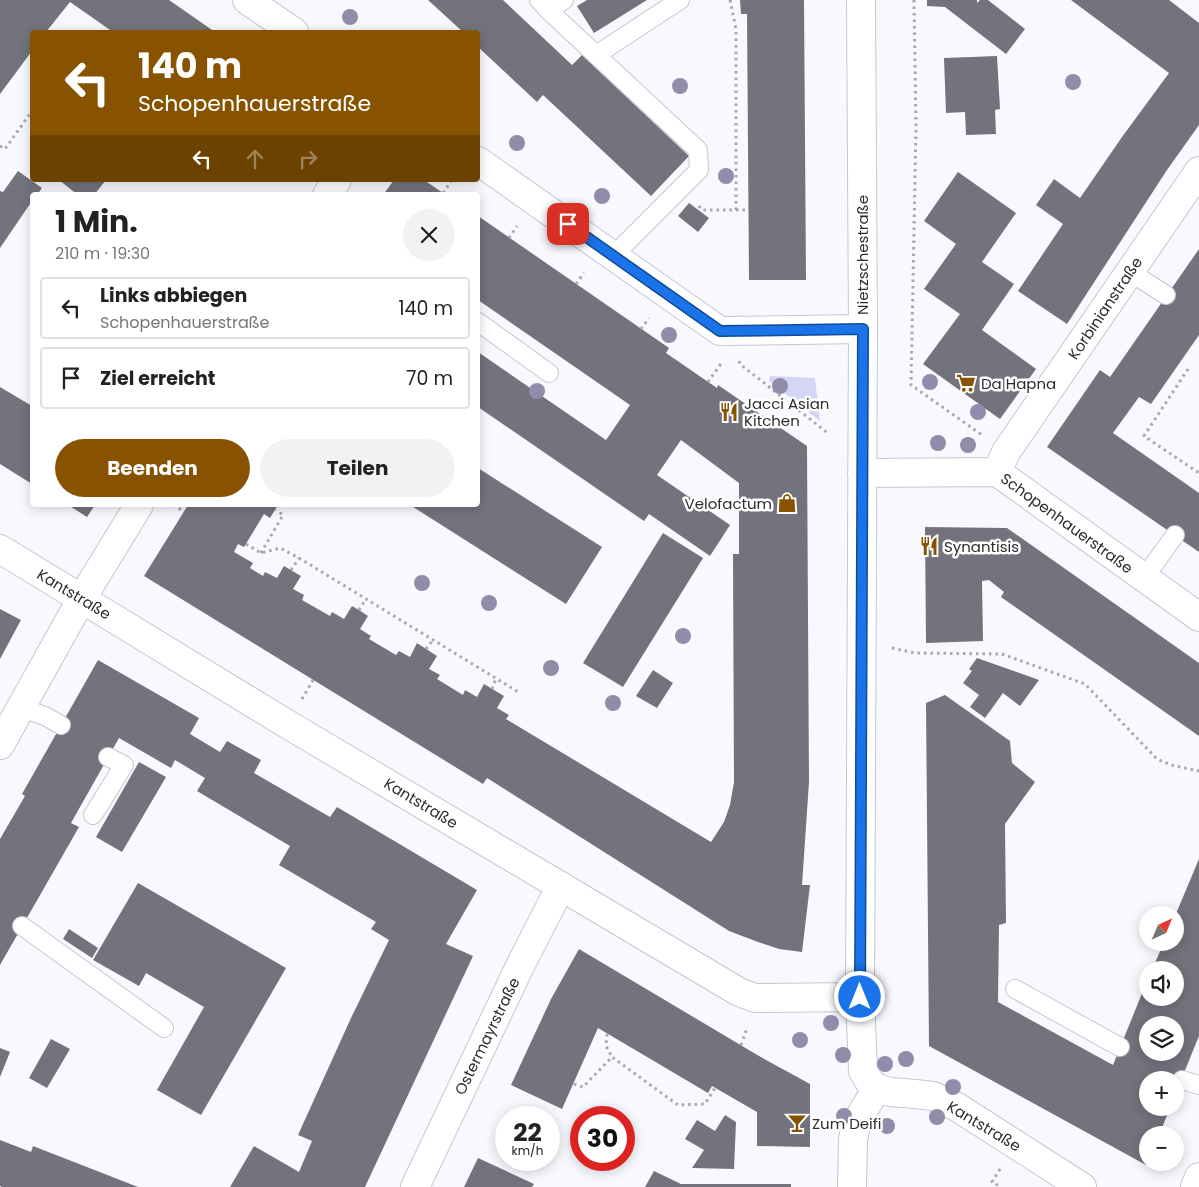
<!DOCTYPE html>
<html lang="de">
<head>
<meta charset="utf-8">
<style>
  :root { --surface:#fff; --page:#f2f2f2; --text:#222; --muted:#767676; --line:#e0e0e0; --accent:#885300 }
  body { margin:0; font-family:Poppins,sans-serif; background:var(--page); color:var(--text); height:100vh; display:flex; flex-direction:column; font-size:19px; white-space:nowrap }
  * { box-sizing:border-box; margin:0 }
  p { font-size:16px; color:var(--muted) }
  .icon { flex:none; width:28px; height:28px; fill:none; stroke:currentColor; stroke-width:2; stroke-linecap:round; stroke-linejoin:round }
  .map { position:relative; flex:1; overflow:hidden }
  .side { position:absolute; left:30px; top:192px; width:450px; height:315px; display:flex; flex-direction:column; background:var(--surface); border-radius:5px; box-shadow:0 2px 12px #0003 }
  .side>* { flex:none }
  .banner { position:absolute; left:30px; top:30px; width:450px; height:152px; border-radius:5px; box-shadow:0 2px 12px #0003; background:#885300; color:#fff; overflow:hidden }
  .needle { width:32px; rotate:44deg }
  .controls { position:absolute; left:1139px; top:906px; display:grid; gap:10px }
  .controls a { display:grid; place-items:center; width:45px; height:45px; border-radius:50%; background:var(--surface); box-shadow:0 2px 12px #0003; font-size:25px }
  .speed { position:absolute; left:495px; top:1106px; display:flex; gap:10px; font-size:25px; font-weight:700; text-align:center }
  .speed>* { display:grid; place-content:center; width:65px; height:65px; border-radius:50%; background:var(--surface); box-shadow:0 2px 12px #0003; line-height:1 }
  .speed small { font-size:12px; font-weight:400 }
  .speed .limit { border:8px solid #d22; background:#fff; color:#111 }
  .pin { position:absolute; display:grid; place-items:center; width:42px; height:42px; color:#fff; margin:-21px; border-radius:10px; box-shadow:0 2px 8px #0006 }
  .me { position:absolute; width:55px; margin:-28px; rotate:0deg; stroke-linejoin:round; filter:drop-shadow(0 0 4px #0008) }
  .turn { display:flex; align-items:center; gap:18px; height:105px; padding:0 25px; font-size:22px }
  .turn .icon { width:65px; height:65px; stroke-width:2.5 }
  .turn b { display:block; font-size:35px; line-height:42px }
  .lanes { display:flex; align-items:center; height:48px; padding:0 25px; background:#0003; justify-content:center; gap:25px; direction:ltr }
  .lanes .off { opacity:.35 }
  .round { display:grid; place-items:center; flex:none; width:52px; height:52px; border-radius:26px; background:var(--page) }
  .summary { display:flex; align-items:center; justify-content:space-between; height:85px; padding:0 25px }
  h1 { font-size:30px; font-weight:700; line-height:38px }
  .cta { display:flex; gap:10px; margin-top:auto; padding:10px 25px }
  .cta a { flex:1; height:58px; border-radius:30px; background:var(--accent); color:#fff; font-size:20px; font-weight:700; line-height:58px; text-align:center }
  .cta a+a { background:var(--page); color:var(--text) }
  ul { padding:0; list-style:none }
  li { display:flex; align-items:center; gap:15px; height:62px; margin:0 10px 8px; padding:0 15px; border:2px solid var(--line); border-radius:5px }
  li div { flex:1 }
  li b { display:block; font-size:19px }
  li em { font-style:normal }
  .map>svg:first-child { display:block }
</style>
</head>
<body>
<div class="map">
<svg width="1199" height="1187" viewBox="0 0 1199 1187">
  <rect width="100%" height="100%" fill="#f8f8ff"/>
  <path fill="#d6d5f6" d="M 770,376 L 815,378 L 820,421 L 769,381 Z"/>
  <path fill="#73737d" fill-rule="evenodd" d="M 0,0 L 169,0 L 215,32 L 113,32 L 70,2 L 46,32 L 32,32 L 32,51 L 0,94 Z
    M 428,0 L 503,0 L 572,65 L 582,55 L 689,156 L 651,196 L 543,95 L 537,102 L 478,47 L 478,32 L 463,32 Z
    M 587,0 L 647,0 L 594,33 L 577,6 Z
    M 740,0 L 804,0 L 806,280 L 749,280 L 747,14 L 741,14 Z
    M 927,0 L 977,0 L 977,3 L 980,0 L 988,0 L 1025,29 L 1006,54 L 945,7 L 927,6 Z
    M 1071,0 L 1169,0 L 1199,23 L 1199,125 L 1167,170 L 1067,324 L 1018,291 L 1063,224 L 1036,205 L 1054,179 L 1080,198 L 1122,137 L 1169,73 Z
    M 997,56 L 1000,109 L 995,110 L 996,134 L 966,135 L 965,112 L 946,113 L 944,58 Z
    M 18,171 L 42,188 L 37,195 L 32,195 L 32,201 L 0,248 L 0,191 L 3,192 Z
    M 958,172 L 1016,213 L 982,262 L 1014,284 L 982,330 L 1036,369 L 1000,419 L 923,364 L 960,314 L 924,289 L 956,244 L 924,221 Z
    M 59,180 L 106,180 L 94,195 L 78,195 Z
    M 394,180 L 424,180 L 446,195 L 383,195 Z
    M 689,203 L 709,218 L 698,232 L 678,216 Z
    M 478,216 L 669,348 L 666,353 L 717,388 L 718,385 L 807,446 L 809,782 L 802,885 L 810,885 L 802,952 L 779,949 L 758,942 L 729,931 L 487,778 L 483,784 L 144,576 L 188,505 L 278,505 L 270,518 L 264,514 L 244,547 L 238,544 L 234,552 L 253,563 L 250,568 L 263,576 L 265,572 L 277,578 L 284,566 L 301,576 L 293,589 L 304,595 L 302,600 L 330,616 L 332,612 L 344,619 L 352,606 L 359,610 L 368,616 L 360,629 L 371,636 L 369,639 L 396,655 L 399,651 L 410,657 L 417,643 L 437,656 L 429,669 L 440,675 L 437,679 L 463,695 L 465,690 L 477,697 L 484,684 L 504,696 L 497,708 L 509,715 L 506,719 L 711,842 L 724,822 L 730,805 L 734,782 L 733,554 L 739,554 L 739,483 L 681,440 L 657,475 L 730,525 L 710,556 L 649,514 L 644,521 L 478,407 L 478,352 L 606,440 L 630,405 L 478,300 Z
    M 1199,249 L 1199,335 L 1151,404 L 1139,397 L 1113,433 L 1199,493 L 1199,552 L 1047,447 L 1100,370 L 1110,377 Z
    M 0,387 L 32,406 L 32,484 L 0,464 Z
    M 478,468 L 602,547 L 566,604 L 410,505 L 478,505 Z
    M 68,505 L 95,505 L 87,517 Z
    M 925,527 L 1007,528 L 1199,663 L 1199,736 L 1001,597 L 1004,592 L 989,580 L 982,581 L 983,641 L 926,643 Z
    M 663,533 L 703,558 L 623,687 L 583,663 Z
    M 0,609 L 21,620 L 0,659 Z
    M 977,658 L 1039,680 L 1020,706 L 1003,693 L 985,718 L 970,707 L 979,695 L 963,683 L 972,671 L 969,669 Z
    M 98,660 L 199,718 L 190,734 L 220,752 L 227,741 L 261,760 L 254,773 L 330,817 L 337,807 L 477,890 L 446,944 L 473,956 L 365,1187 L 230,1187 L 254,1146 L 299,1172 L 312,1141 L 298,1135 L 351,1018 L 389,940 L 371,929 L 376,922 L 279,865 L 290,846 L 197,791 L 205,778 L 175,760 L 171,768 L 119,738 L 71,823 L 79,827 L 0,965 L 0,839 L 25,796 L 22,794 Z
    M 653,670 L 673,683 L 657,708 L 636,696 Z
    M 945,695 L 1010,741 L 1012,763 L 1035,782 L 1005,824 L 1006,923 L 999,925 L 998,1002 L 1113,1065 L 1147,981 L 1148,998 L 1175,998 L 1175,970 L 1152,970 L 1164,942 L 1175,942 L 1175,916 L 1199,859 L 1199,1036 L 1175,1095 L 1175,1080 L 1148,1080 L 1148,1108 L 1170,1108 L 1159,1135 L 1148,1135 L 1148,1162 L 1146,1165 L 929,1046 L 926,703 ZM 1148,1025 L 1175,1025 L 1175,1052 L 1148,1052 Z
    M 139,762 L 166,777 L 122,852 L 96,837 Z
    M 138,883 L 286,968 L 201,1115 L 157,1090 L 204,1007 L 146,973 L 139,986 L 93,960 Z
    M 69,929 L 98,948 L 92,958 L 63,939 Z
    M 579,949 L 759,1056 L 810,1084 L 810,1147 L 757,1146 L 757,1112 L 712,1086 L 708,1093 L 598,1028 L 562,1109 L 511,1085 L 551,999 Z
    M 51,1039 L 70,1049 L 47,1088 L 29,1078 Z
    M 0,1048 L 10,1052 L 0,1077 Z
    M 725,1115 L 736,1122 L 734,1169 L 692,1168 L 704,1150 L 685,1139 L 697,1120 L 715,1131 Z
    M 0,1140 L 31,1152 L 33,1146 L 138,1187 L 2,1187 L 0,1186 Z
    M 478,1158 L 534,1184 L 532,1187 L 464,1187 Z
    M 654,1171 L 681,1184 L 791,1184 L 791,1187 L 645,1187 Z"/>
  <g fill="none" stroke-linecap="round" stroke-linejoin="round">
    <g stroke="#c6c6d2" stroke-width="20">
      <path id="service" d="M 539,0 L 548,10 L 698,150 L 699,170 L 613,256
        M 548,10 L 564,0
        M 596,55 L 680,0
        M 1130,272 L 1166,295
        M 478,322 L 549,373
        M 1144,578 L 1175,535
        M 21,708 L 45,716 L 61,725
        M 93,815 L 124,765 L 108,757
        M 22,926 L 164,1028
        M 1015,989 L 1120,1047
        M 1182,1080 L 1199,1085"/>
    </g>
    <g stroke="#c6c6d2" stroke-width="30">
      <path id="minor" d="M 247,0 L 294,32
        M 861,0 L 863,329 L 860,997 L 863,1071 L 869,1081 L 877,1088 L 890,1092 L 915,1094 L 933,1096 L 957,1107 L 1082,1187
        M 478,161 L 720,331 L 863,329
        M 327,195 L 337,180
        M 997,472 L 1006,452 L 1199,171
        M 862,473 L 997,472 L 1199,617
        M 0,549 L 287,724 L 739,992 L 755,998 L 860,997
        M 0,745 L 82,598 L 139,505
        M 415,1187 L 521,964 L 561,886
        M 852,1187 L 853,1139 L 857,1121 L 877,1088
        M 1195,1187 L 1199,1177"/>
    </g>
    <path stroke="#a7a7ad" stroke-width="3" stroke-dasharray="2.5 4" stroke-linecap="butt" d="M 730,0 L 736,29 L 736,210
      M 914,0 L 916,127 L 911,385 L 982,435
      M 0,146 L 5,149 L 32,111
      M 443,193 L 452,180
      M 699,206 L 702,210 L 745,210
      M 509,238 L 517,226
      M 576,284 L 584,273
      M 641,329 L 649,318
      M 739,361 L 740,364 L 829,434
      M 1188,369 L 1144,436 L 1199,473
      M 708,382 L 722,362
      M 173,505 L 184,511
      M 246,544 L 261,553 L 280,548 L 299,558 L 520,693
      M 261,553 L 283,515 L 276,510
      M 291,570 L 299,558
      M 359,610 L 366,599
      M 892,648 L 915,653 L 1002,654 L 1085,684 L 1157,759 L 1171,765 L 1199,771
      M 426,649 L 433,640
      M 492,689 L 496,679
      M 302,699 L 313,680
      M 607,1034 L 606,1046 L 612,1057
      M 741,1045 L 747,1028
      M 574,1084 L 583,1087 L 612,1057 L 678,1105 L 705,1104 L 715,1088
      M 1000,1169 L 992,1182 L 1001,1187"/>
    <use href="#service" stroke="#fff" stroke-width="18"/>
    <use href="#minor" stroke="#fff" stroke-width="28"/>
  </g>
  <g fill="#908ca9">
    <circle cx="350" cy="17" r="8"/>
    <circle cx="1073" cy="82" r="8"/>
    <circle cx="680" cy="86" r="8"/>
    <circle cx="517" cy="143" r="8"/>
    <circle cx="726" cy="176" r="8"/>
    <circle cx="602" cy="196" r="8"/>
    <circle cx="669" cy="335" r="8"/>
    <circle cx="930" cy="382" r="8"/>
    <circle cx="780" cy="386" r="8"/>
    <circle cx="537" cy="391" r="8"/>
    <circle cx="978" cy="412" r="8"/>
    <circle cx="938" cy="443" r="8"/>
    <circle cx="968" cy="445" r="8"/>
    <circle cx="422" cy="583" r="8"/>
    <circle cx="489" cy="603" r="8"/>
    <circle cx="683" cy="636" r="8"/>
    <circle cx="551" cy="668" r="8"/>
    <circle cx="613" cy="703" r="8"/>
    <circle cx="831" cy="1023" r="8"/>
    <circle cx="800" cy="1040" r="8"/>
    <circle cx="843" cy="1055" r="8"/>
    <circle cx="906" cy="1059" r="8"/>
    <circle cx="885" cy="1064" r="8"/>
    <circle cx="953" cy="1087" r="8"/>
    <circle cx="844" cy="1116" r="8"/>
    <circle cx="937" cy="1117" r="8"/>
    <circle cx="887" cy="1126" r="8"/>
  </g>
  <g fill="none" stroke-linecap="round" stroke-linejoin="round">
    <g stroke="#114b97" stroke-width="12">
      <path id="route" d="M 568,224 L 720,331 L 863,329 L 860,997"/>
    </g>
    <use href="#route" stroke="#1a73e8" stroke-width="9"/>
  </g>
  <defs>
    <g id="supermarket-bare" transform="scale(1.5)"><path d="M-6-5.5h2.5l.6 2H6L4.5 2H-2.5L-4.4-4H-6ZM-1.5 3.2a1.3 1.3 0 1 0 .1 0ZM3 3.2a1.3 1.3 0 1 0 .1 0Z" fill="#885300" stroke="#fff" stroke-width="2.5" paint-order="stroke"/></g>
    <g id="restaurant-bare" transform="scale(1.5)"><path d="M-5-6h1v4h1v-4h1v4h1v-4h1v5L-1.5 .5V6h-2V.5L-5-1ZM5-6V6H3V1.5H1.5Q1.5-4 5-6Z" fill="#885300" stroke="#fff" stroke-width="2.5" paint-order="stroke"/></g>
    <g id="shop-bare" transform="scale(1.5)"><path d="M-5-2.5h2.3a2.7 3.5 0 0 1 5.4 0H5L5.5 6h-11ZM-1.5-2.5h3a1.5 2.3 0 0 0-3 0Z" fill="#885300" stroke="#fff" stroke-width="2.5" paint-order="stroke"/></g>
    <g id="bar-bare" transform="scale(1.5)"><path d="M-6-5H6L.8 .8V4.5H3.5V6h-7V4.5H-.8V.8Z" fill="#885300" stroke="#fff" stroke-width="2.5" paint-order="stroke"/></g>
  </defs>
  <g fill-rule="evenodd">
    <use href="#supermarket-bare" x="966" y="383"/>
    <use href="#restaurant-bare" x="729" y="412"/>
    <use href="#shop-bare" x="787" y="503"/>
    <use href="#restaurant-bare" x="929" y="546"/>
    <use href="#bar-bare" x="797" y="1123"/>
  </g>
  <g text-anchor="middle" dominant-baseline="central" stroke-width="5" stroke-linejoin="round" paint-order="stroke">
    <g font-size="15" fill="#2c2c30" stroke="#fff">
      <text transform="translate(862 255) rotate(-90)">Nietzschestraße</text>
      <text transform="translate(1105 308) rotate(-56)">Korbinianstraße</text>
      <text transform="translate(1067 523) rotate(36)">Schopenhauerstraße</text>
      <text transform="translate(74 594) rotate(31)">Kantstraße</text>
      <text transform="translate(421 803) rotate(31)">Kantstraße</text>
      <text transform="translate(487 1036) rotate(-64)">Ostermayrstraße</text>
      <text transform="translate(984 1126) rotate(31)">Kantstraße</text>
    </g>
    <g font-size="15" fill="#2c2c30" stroke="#fff" text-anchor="start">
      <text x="981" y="383">Da Hapna</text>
      <text x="744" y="403">Jacci Asian<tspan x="744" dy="17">Kitchen</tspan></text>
      <text x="772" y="503" text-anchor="end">Velofactum</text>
      <text x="944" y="546">Synantisis</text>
      <text x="812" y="1123">Zum Deifi</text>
    </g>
  </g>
</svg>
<div class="controls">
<a><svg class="needle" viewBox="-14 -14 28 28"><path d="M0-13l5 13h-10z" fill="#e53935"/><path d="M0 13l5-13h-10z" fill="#767676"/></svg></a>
<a><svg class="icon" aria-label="sound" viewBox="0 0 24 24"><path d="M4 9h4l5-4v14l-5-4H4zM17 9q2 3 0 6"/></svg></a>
<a><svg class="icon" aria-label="layers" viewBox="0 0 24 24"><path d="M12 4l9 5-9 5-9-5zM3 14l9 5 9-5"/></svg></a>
<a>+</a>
<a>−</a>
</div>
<div class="speed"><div>22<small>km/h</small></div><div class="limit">30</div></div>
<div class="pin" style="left:568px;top:224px;background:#d93025"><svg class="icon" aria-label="arrive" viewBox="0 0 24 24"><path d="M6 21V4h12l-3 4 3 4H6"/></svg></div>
<svg class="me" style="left:860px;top:997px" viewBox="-20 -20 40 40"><circle r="17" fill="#1a73e8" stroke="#fff" stroke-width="3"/><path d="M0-11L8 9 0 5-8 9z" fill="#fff"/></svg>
<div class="banner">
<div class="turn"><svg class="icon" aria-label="left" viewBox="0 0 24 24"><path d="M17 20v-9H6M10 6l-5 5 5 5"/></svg><div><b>140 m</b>Schopenhauerstraße</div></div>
<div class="lanes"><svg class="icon" aria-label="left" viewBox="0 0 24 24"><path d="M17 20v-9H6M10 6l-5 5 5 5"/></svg><svg class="icon off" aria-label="ahead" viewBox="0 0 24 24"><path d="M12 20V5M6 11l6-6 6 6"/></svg><svg class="icon off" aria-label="right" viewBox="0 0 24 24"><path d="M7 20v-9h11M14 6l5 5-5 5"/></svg></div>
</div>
<section class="side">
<div class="summary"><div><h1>1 Min.</h1><p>210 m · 19:30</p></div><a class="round"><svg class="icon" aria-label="close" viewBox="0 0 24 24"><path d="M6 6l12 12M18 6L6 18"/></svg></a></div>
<ul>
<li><svg class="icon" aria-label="left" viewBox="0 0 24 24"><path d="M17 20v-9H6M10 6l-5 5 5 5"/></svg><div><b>Links abbiegen</b><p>Schopenhauerstraße</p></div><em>140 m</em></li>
<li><svg class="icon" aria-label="arrive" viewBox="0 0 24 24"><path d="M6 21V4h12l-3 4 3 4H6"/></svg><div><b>Ziel erreicht</b></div><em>70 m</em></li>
</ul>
<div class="cta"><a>Beenden</a><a>Teilen</a></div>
</section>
</div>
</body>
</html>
